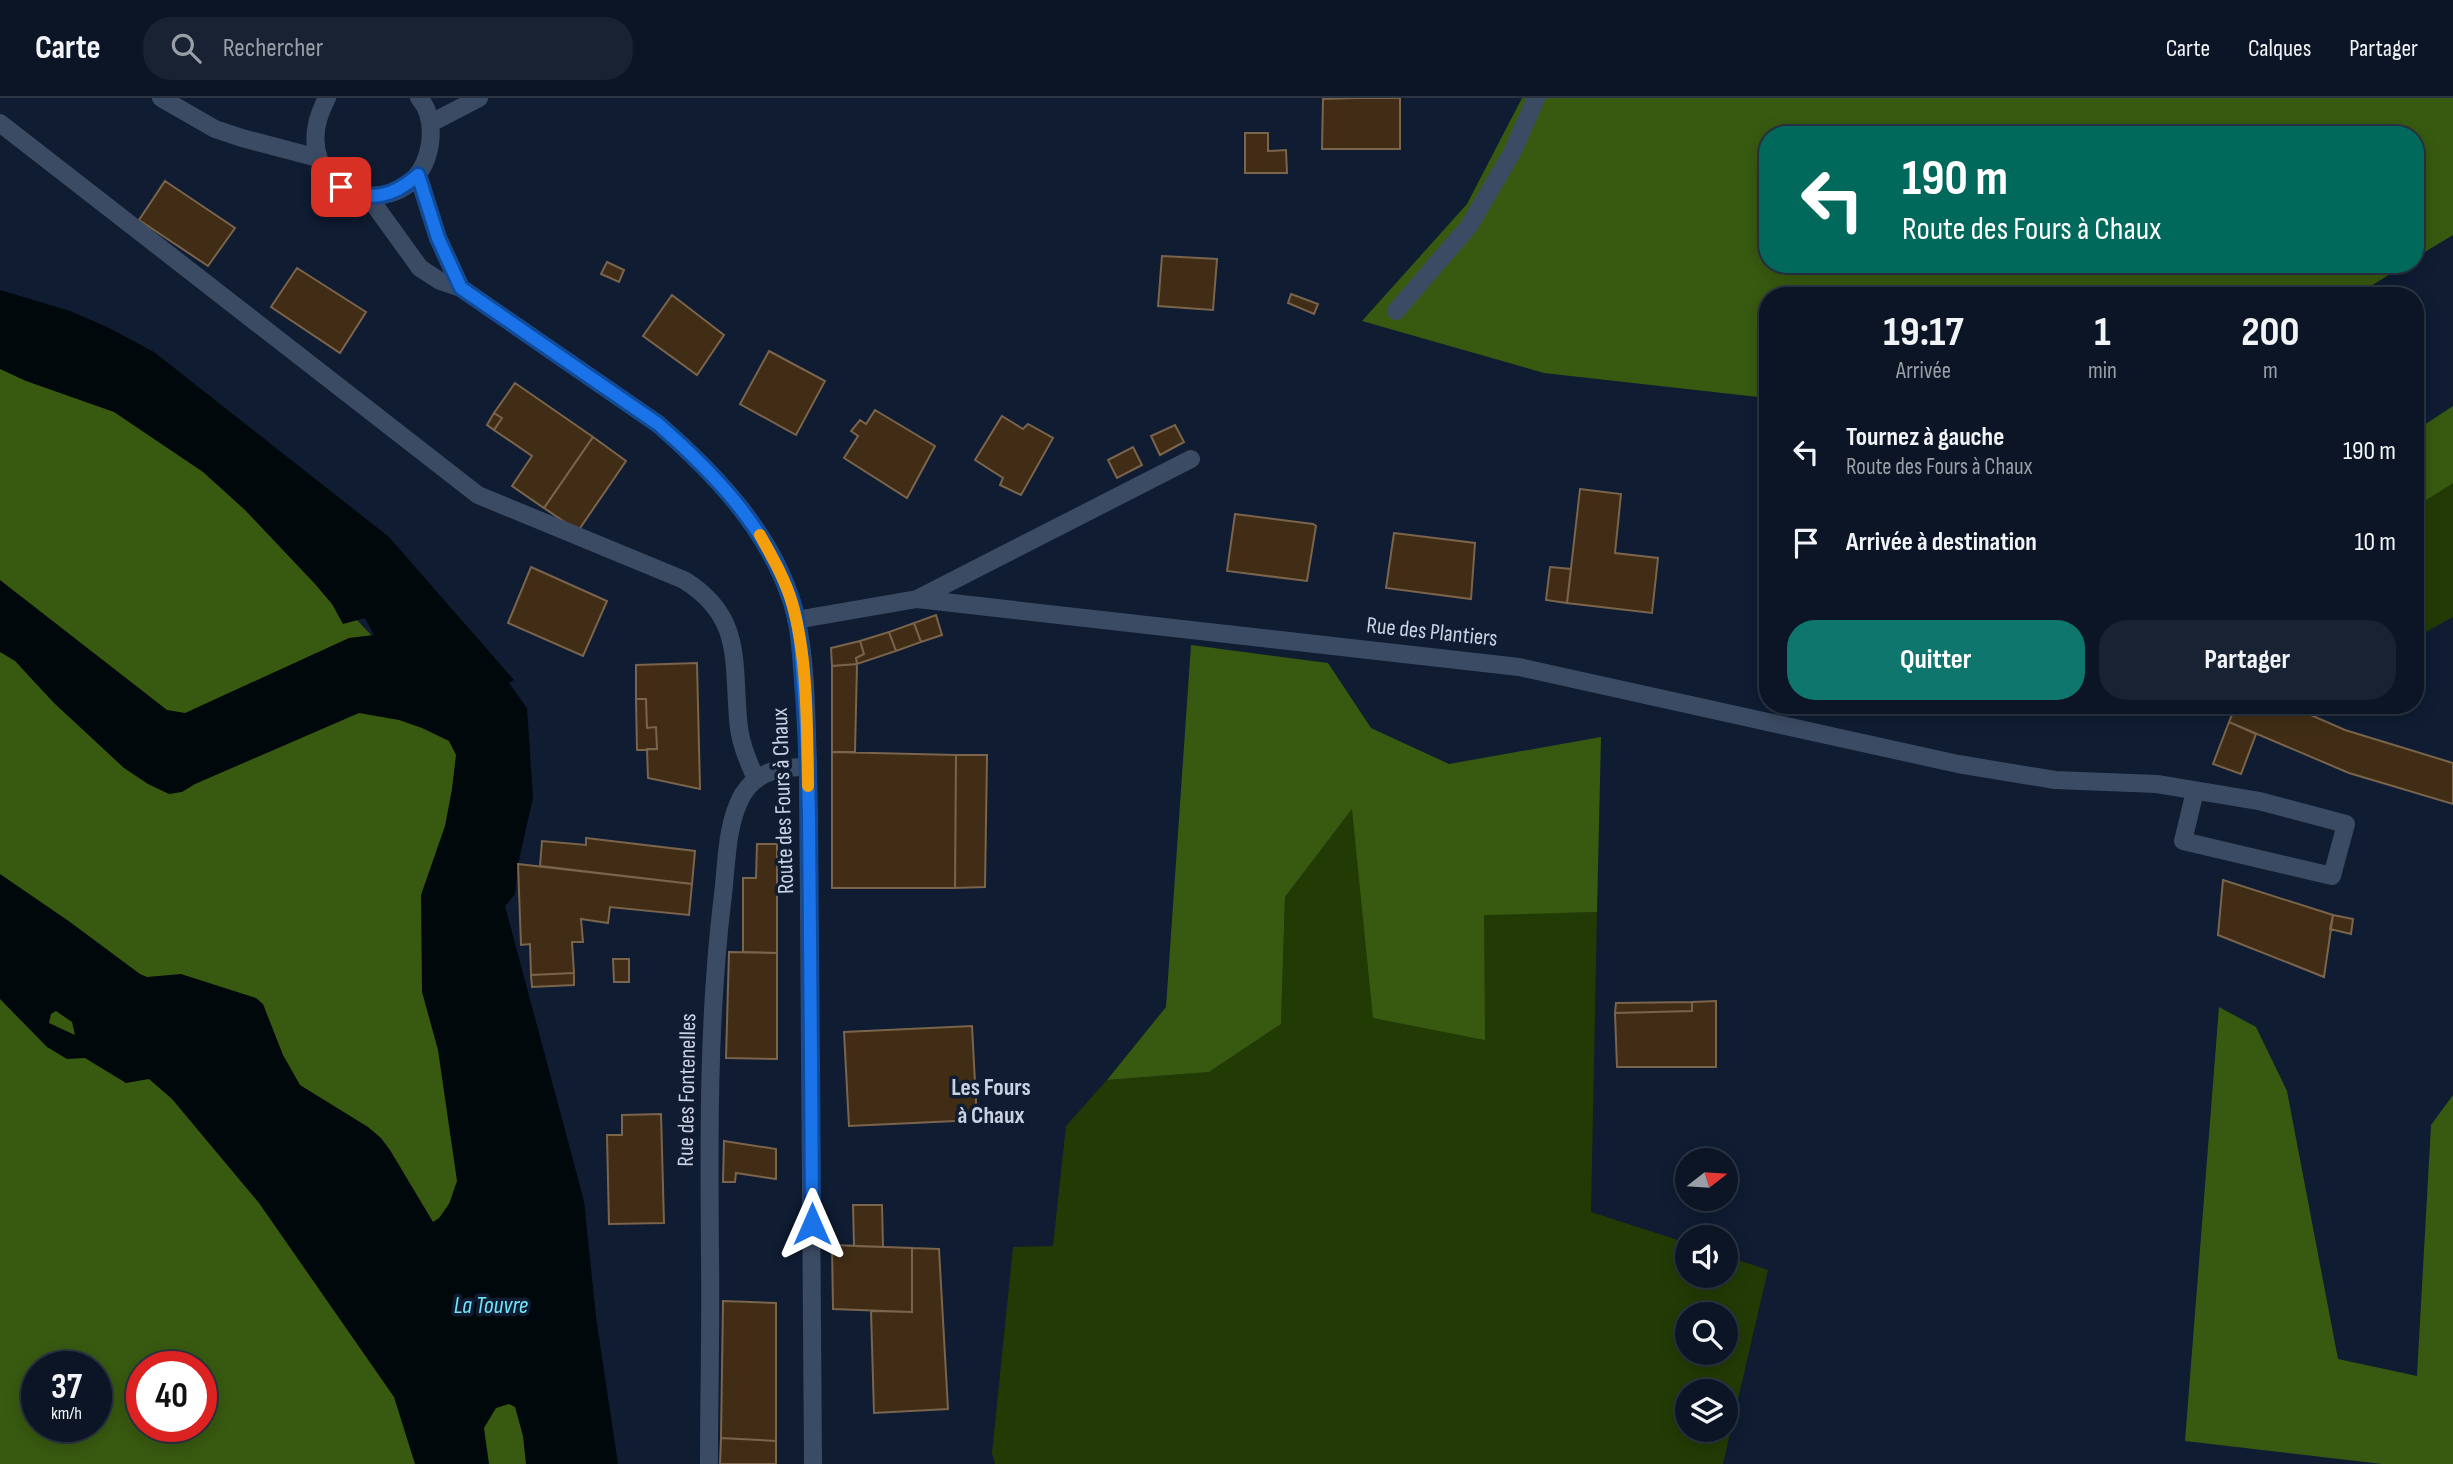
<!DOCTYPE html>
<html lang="fr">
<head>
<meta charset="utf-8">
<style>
  :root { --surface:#0b1526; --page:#192232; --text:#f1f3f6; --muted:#9a9fa7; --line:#2b3443; --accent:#0f766e }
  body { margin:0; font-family:"Sofia Sans Condensed",sans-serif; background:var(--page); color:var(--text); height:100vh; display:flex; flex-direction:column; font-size:26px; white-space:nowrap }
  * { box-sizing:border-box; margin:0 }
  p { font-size:23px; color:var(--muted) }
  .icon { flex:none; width:38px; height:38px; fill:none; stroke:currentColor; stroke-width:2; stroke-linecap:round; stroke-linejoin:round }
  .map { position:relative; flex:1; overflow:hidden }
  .sheet { position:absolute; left:1759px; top:189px; width:665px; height:427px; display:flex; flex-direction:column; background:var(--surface); border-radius:28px; box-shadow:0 4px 18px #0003,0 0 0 2px var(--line) }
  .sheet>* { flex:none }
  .hud { position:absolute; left:1759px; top:28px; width:665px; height:147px; border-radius:28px; box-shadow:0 4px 18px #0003,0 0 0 2px var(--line); background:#00695c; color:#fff; overflow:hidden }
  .needle { width:46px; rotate:73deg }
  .tools { position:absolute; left:1675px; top:1050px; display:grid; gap:14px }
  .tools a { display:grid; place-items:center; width:63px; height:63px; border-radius:50%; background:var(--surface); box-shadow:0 4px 18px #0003,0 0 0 2px var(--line); font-size:35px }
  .speed { position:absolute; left:21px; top:1253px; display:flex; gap:14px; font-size:35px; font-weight:700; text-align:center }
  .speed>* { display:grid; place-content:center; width:91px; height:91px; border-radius:50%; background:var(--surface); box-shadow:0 4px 18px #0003,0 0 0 2px var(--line); line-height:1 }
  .speed small { font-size:18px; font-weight:400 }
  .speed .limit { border:10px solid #d22; background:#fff; color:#111 }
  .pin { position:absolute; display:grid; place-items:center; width:60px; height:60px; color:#fff; margin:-30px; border-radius:14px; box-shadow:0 4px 10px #0006 }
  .me { position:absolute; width:77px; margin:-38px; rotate:0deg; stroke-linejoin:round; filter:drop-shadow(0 0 5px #0008) }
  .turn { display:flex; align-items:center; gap:24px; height:147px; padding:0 28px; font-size:32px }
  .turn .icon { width:91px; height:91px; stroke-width:2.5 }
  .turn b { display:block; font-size:49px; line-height:60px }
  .eta { display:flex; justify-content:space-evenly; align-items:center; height:119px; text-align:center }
  .eta b { font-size:42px; font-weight:700; line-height:49px }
  .cta { display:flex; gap:14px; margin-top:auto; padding:14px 28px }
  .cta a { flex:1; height:80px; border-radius:28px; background:var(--accent); color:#fff; font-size:28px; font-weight:700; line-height:80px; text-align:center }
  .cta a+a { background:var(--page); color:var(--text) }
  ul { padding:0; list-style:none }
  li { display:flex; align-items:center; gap:21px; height:91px; padding:0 28px }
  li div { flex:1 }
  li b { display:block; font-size:26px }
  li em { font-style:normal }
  header { display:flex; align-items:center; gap:42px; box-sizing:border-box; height:98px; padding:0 35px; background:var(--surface); border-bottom:2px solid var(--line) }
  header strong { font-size:33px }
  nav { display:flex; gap:38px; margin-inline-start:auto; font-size:24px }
  .search { width:490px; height:63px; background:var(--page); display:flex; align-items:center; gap:18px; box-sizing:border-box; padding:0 24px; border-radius:28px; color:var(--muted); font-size:26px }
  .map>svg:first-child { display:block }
</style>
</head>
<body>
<header>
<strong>Carte</strong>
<div class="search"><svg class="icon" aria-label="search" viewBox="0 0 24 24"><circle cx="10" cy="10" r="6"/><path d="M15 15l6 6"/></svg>Rechercher</div>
<nav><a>Carte</a><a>Calques</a><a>Partager</a></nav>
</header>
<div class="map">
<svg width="2453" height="1366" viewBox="0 0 2453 1366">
  <rect width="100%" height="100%" fill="#0f1c32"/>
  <path fill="#223b04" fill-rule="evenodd" d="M 2453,383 L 2453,519 L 2415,540 L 2415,408 Z
    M 1352,711 L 1484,816 L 1597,814 L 1591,1114 L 1687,1145 L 1687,1178 L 1726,1178 L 1726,1158 L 1768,1172 L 1723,1366 L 995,1366 L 992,1355 L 1013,1149 L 1053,1148 L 1066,1028 L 1107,982 L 1209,974 L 1281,926 L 1285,799 ZM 1687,1216 L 1726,1216 L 1726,1255 L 1687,1255 ZM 1687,1293 L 1726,1293 L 1726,1332 L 1687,1332 Z"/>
  <path fill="#385a10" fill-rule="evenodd" d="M 1522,0 L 2453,0 L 2453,137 L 2415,160 L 2415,37 L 1768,37 L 1768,166 L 2406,166 L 2355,198 L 1768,198 L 1767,300 L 1544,275 L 1362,223 L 1467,106 Z
    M 0,231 L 173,327 L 473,645 L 573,1366 L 0,1366 ZM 37,1269 L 96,1269 L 96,1328 L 37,1328 ZM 142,1269 L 201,1269 L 201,1328 L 142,1328 Z
    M 2453,308 L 2453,385 L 2415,409 L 2415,333 Z
    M 1191,547 L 1328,565 L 1371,630 L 1449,666 L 1601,639 L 1597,814 L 1484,817 L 1485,942 L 1373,920 L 1352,711 L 1285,799 L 1281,926 L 1209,974 L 1107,982 L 1166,909 Z
    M 2219,909 L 2256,929 L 2287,993 L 2338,1261 L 2417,1278 L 2431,1027 L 2453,997 L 2453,1366 L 2382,1366 L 2185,1343 Z"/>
  <path fill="#00080b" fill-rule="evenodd" d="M 0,192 L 70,213 L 107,229 L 154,254 L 389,439 L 514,582 L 509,585 L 527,610 L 533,700 L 518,766 L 515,796 L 505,808 L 584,1103 L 596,1219 L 618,1366 L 526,1366 L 523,1338 L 515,1309 L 509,1306 L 496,1310 L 484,1330 L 489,1366 L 415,1366 L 394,1299 L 259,1105 L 172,1001 L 149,981 L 126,985 L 85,960 L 67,961 L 47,949 L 0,901 L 0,776 L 70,824 L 140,876 L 147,879 L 181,876 L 256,900 L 263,906 L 283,957 L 300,987 L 368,1029 L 381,1040 L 390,1052 L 433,1124 L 439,1120 L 449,1106 L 457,1083 L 438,952 L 422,894 L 421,797 L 445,728 L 452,691 L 456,657 L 449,643 L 422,630 L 399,622 L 359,615 L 195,686 L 182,694 L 169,696 L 148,686 L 124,670 L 54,605 L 15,563 L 0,554 L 0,482 L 167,612 L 185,615 L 349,540 L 374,537 L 365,520 L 343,526 L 332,506 L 315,486 L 245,412 L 203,374 L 114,314 L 26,283 L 0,271 ZM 56,913 L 72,924 L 75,937 L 49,925 L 51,916 Z"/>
  <path fill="#412d15" stroke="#7a644b" stroke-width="2" d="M 1357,0 L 1400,0 L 1400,51 L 1322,51 L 1323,1 Z
    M 1245,35 L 1268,35 L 1268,53 L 1286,52 L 1287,75 L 1245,75 Z
    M 165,83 L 235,130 L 208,168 L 139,122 Z
    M 1162,158 L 1217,161 L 1213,212 L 1158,208 Z
    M 607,164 L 624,172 L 619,184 L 601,176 Z
    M 297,170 L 366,214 L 340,255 L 271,209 Z
    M 1291,196 L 1318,206 L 1314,216 L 1288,205 Z
    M 672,197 L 724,237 L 697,277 L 643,238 Z
    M 769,253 L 825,283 L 796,337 L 740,306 Z
    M 515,285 L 593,339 L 544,410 L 512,388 L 532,358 L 494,332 L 502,320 L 494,315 Z
    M 875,312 L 935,348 L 907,400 L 844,360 L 858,338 L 851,333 L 860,322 L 866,326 Z
    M 494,315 L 502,320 L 494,332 L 487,327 Z
    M 1002,318 L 1023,331 L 1028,326 L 1053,340 L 1021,397 L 1000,387 L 1003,380 L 975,362 Z
    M 1175,327 L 1184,344 L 1160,357 L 1151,338 Z
    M 593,339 L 626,363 L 578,433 L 544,410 Z
    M 1133,349 L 1142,367 L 1117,380 L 1108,362 Z
    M 1580,391 L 1621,396 L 1615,455 L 1658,460 L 1652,515 L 1567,505 Z
    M 1235,416 L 1313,426 L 1316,428 L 1307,483 L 1227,473 Z
    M 1394,435 L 1475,445 L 1471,501 L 1386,490 Z
    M 531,469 L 607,503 L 583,558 L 508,525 Z
    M 1550,469 L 1571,471 L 1567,505 L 1546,502 Z
    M 936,517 L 942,537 L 921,544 L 914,525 Z
    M 914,525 L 921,544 L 896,553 L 889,534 Z
    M 889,534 L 896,553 L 857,566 L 856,560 L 864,556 L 860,543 Z
    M 860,543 L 864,556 L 856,560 L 857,566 L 832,568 L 831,550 Z
    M 697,565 L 700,691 L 648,680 L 647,651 L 657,651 L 656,629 L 647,630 L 646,601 L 636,601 L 636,567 Z
    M 857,566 L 855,654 L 832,654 L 832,568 Z
    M 636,601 L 646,601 L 647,630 L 656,629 L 657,651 L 637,652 Z
    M 2236,607 L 2288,607 L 2345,632 L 2453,665 L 2453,706 L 2349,675 L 2229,624 Z
    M 2229,624 L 2256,636 L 2241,676 L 2213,666 Z
    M 832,654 L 956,657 L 955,790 L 832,790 Z
    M 956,657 L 987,657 L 985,789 L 955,790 Z
    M 586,740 L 695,753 L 692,786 L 540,768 L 542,743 L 586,747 Z
    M 757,746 L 777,746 L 777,855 L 743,854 L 743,780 L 756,780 Z
    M 518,766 L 692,786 L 689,817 L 610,809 L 608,825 L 581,821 L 583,844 L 572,844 L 574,875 L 531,877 L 530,846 L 521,847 Z
    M 2223,782 L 2333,817 L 2324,879 L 2218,837 Z
    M 2333,817 L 2353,821 L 2351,836 L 2330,831 Z
    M 729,854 L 777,855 L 777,961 L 726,960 Z
    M 613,861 L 629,861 L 629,884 L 614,884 Z
    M 574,875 L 574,887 L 532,889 L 531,877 Z
    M 1716,903 L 1716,969 L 1617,969 L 1615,915 L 1692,913 L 1692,904 Z
    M 1692,904 L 1692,913 L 1615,915 L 1616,905 Z
    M 972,928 L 977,1022 L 849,1028 L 844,934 Z
    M 661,1016 L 664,1125 L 609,1126 L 607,1037 L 622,1037 L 622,1017 Z
    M 724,1043 L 776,1051 L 776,1081 L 736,1075 L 735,1084 L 723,1084 Z
    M 853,1107 L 882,1107 L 883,1149 L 854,1148 Z
    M 832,1147 L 912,1150 L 912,1214 L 833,1211 Z
    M 912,1150 L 939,1151 L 948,1311 L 874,1315 L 871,1213 L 912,1214 Z
    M 723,1203 L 776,1205 L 776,1343 L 721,1340 Z
    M 721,1340 L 776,1343 L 776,1366 L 720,1366 Z"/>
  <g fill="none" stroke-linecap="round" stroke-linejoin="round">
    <path stroke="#3c4b64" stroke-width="18" d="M 161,0 L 215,31 L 242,40 L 318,60
      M 327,0 C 275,97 415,138 430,46 C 432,30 430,12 419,0
      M 0,25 L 478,397 L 684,482 C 742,518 733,561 738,620 C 739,642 747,661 756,681
      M 431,25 L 479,0
      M 418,77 L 438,140 L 461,190
      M 368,98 L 420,170 L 440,183 L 461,190 L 658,326 C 718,378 777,440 796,519 C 807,568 806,620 808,669 L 813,1366
      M 1396,213 L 1469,128 L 1513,53 L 1536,0
      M 917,501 L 1191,361
      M 796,522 L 917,501 L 1519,569 L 1958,666 L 2055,682 L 2157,686 L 2259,703 L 2346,726 L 2332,778 L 2183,743 L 2195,693
      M 709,1366 C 709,1297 711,1228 710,1159 C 709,1040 708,923 722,805 C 727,770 725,727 743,696 C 758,672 782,669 808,669"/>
  </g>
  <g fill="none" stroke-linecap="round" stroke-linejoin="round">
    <g stroke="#114b97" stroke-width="18">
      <path id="route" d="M 341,89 C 371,105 394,98 418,77 L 438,140 L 461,190 L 658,326 C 714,375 766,429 791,501 C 800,528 801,557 803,585 C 807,629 808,673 809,718 C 811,854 811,990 812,1126"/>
    </g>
    <use href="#route" stroke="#1a73e8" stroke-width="12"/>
    <path stroke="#f59e0b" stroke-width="12" d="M 760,437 C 772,459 785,481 792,505 C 808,560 807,630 808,688"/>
  </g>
  <g text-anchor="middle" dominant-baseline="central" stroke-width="7" stroke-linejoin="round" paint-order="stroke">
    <g font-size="23" fill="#c9d2e2" stroke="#0f1c32">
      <text transform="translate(1432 534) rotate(6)">Rue des Plantiers</text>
      <text transform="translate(783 703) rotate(-92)">Route des Fours à Chaux</text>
      <text transform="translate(687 992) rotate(-89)">Rue des Fontenelles</text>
    </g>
    <g font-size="24" font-weight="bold" fill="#c9d2e2" stroke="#0f1c32">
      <text x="991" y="989">Les Fours<tspan x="991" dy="28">à Chaux</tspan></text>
    </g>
    <g font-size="24" font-style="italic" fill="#71e6fb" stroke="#0f1c32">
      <text x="491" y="1207">La Touvre</text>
    </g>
  </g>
</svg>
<div class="tools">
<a><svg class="needle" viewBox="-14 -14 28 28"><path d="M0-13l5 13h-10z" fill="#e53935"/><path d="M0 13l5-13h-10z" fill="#9a9fa7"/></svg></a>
<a><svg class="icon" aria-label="sound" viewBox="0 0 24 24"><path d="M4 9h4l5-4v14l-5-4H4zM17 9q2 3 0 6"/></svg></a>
<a><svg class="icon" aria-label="search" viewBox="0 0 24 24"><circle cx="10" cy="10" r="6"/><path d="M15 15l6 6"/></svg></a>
<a><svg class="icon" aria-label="layers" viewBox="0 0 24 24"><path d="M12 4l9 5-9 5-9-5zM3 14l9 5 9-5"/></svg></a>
</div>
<div class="speed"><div>37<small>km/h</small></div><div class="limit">40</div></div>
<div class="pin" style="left:341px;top:89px;background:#d93025"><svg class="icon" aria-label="arrive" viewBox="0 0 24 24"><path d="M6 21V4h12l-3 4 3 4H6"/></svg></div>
<svg class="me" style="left:812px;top:1126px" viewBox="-20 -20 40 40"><path d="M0-17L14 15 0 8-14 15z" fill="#1a73e8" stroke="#fff" stroke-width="4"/></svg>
<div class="hud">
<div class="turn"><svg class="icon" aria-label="left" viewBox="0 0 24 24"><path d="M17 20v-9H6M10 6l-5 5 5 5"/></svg><div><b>190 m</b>Route des Fours à Chaux</div></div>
</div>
<section class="sheet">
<div class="eta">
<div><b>19:17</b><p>Arrivée</p></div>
<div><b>1</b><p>min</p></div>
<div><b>200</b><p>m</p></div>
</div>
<ul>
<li><svg class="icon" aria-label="left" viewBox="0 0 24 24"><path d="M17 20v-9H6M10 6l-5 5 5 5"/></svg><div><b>Tournez à gauche</b><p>Route des Fours à Chaux</p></div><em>190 m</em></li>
<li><svg class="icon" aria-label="arrive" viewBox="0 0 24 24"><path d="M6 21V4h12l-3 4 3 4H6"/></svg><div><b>Arrivée à destination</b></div><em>10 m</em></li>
</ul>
<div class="cta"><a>Quitter</a><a>Partager</a></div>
</section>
</div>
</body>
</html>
